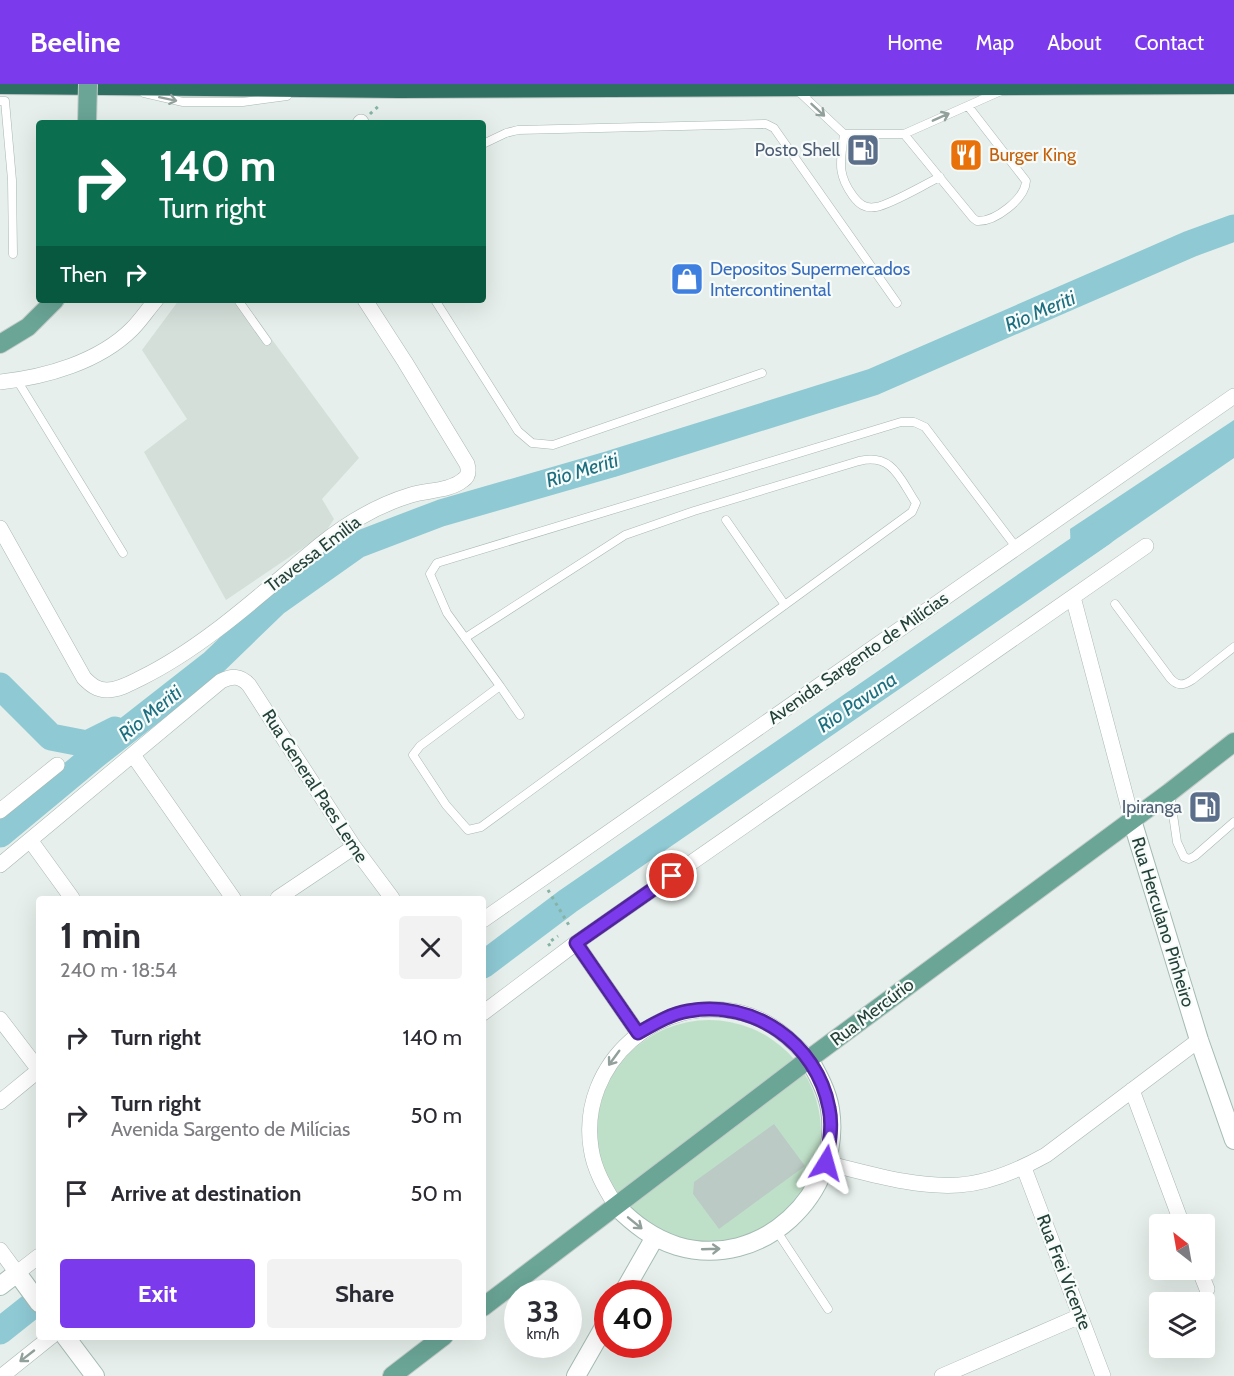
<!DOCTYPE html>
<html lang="en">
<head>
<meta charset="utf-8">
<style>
  :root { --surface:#fff; --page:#f2f2f3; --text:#2b2b33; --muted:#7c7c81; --accent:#7c3aed }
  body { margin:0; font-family:Cabin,sans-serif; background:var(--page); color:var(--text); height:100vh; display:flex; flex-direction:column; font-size:22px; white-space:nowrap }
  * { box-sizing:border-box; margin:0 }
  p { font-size:20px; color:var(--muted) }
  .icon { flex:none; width:33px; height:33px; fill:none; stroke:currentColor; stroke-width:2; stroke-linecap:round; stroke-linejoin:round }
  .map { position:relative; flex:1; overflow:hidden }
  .details { position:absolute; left:36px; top:812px; width:450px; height:444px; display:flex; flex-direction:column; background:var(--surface); border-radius:6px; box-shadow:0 6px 24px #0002 }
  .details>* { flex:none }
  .top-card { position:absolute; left:36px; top:36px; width:450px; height:183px; border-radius:6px; box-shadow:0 6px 24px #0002; background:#0b6e4f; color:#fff; overflow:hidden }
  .needle { width:39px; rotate:329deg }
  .buttons { position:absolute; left:1149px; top:1130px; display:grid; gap:12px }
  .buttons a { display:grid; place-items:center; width:66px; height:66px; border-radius:6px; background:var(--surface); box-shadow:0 6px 24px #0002; font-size:30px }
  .speed { position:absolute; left:504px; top:1196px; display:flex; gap:12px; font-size:30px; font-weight:700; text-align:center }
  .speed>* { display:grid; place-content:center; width:78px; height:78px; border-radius:50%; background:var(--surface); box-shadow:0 6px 24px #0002; line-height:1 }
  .speed small { font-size:15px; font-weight:400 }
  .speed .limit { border:9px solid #d22; background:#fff; color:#111 }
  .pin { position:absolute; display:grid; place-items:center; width:51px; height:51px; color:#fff; margin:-26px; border:3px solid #fff; border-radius:50%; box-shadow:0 2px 6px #0007 }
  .me { position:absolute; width:66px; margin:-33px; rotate:8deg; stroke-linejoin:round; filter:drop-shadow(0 0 4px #0008) }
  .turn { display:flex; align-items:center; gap:21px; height:126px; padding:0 24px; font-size:27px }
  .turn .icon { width:78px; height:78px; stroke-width:2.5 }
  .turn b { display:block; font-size:42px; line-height:51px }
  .then { display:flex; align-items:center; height:57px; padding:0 24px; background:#0003; gap:12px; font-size:22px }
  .round { display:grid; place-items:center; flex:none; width:63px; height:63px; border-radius:6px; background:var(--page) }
  .overview { display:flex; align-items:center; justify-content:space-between; height:102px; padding:0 24px }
  h1 { font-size:36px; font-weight:700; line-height:45px }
  .cta { display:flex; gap:12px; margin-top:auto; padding:12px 24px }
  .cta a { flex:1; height:69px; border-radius:6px; background:var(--accent); color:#fff; font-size:24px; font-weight:700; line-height:69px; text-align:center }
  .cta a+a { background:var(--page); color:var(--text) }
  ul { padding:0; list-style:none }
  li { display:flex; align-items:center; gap:18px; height:78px; padding:0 24px }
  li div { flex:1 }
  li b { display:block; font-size:22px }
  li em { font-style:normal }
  header { display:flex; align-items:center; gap:36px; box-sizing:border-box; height:84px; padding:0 30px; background:var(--accent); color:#fff }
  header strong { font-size:28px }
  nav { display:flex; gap:33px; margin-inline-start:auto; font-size:21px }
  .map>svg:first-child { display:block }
</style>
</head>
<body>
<header>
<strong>Beeline</strong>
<nav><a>Home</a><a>Map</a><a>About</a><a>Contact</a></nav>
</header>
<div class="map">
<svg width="1234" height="1292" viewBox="0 0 1234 1292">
  <rect width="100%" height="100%" fill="#e6efeb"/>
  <path fill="#d4dfda" d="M 179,216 L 243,216 L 359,374 L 322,415 L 334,435 L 325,449 L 226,516 L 144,368 L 187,335 L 142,266 Z"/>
  <path fill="#bfe0c8" d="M597 1048a112 112 0 1 1 224 0a112 112 0 1 1-224 0Z"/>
  <path fill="#8ec9d4" d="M 1234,336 L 1234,374 L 1080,480 L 1071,469 L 1070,445 Z"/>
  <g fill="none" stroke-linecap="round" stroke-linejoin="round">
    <path stroke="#8ec9d4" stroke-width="27" d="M 0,602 L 51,653 L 87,660 L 115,646
      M 0,750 L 94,672 L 213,579 L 275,519 L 357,461 L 441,429 L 611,380 L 873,298 L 1190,160 L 1234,144
      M 483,881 L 568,817 L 1102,449
      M 0,1247 L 39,1216"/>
  </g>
  <path fill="#bbcac4" d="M 774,1040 L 805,1082 L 719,1145 L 693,1110 L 694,1098 Z"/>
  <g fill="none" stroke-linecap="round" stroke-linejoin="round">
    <g stroke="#a8b8b2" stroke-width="9">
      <path id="lane" d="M 796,5 L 844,50 L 904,50 L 1001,7
        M 144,9 L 183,18 L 243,18 L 287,12
        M 0,17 L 5,17 L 12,96 L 13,170
        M 844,50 C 841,76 836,89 853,112 C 859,120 865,125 876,123 C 892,120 923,101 940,93
        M 904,50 L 973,134 L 977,137 C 995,138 1025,115 1026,97 L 968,22
        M 483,60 L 506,49 L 518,46 L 766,40 L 774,44 L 897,219
        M 238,216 L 267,257
        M 435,216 L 518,347 L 532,359 L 553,361 L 762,289
        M 17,296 L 123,469
        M 726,436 L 785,521
        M 1115,520 L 1170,594 C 1177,602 1183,602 1192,596 L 1234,563
        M 465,554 L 625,451 L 694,427 L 859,377 C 893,369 900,395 916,419 L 912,428 L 481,743 L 468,746 L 446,721 L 413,671 L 420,662 L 500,602 L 447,529 L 430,490 L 437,479 L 901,338 L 914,338 L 925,343 L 1016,463
        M 500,602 L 520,631
        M 1170,710 L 1177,758 L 1184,773 L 1189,775 L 1195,772 L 1234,738
        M 776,1146 L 828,1225"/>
    </g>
    <g stroke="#a8b8b2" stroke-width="16">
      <path id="street" d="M 360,39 L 361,38
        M 0,298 C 46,293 99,278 132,245 C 141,236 148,225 156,216
        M 0,444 L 84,594 C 91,601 97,606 107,606 C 119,606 131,599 141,594 C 206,562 264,507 320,461 C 346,440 378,421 411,411 C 427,406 450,407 463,396 C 469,392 469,387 467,380 L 405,278 L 365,216
        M 1073,513 L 1132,736
        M 133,671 L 233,814
        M 0,727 L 57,681
        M 30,756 L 72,814
        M 0,781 L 221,597 C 232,592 240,591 249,601 L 354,763 L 392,814
        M 278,814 L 354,763
        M 483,836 L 1234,312
        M 576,859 L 638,949
        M 483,929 L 576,859 L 1146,462
        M 0,935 L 39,986
        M 1132,1006 L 1182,1140
        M 0,1018 L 39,986
        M 826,1079 C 868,1089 915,1104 959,1101 C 989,1099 1019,1086 1046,1071 L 1199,956
        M 1024,1084 L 1103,1292
        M 616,1122 C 605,1104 594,1086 591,1064 C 578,979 660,908 742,929 C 770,936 790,954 809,975
        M 0,1166 L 17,1189 L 39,1172
        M 1199,1185 L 1207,1205
        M 2,1292 L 52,1252
        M 942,1292 L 1080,1232"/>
    </g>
    <g stroke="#a4bbb3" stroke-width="20">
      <path id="secondary" d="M 1132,736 L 1199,956 L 1234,1056
        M 616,1122 C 634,1140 652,1154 677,1162 C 761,1187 843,1110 830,1025 C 827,1007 818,991 809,975
        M 0,1202 L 17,1189 L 39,1219
        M 623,1209 L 655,1153
        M 65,1252 L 95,1292
        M 576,1292 L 608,1236"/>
    </g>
    <g stroke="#c2cac8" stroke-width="20">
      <path id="primary" d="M 0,260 L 28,243 L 55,216
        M 483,1223 L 809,975 L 1170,708 L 1234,658
        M 392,1292 L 444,1252"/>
    </g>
    <g stroke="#c2cac8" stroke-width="20">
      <path id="highway" d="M 0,1 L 399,5 L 1234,1"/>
    </g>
    <path stroke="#86b3a5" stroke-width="3" stroke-dasharray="3 4.5" stroke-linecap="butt" d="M 370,30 L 381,20
      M 548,806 L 570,843
      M 550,862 L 548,859 L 558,852"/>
    <use href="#lane" stroke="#fff" stroke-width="8"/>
    <use href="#street" stroke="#fff" stroke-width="15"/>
    <use href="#secondary" stroke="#fff" stroke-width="18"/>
    <use href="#primary" stroke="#6aa596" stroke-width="18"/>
    <use href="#highway" stroke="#2f6f62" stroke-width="18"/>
    <g stroke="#c2cac8" stroke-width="20" stroke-linecap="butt">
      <path id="primary-bridge" d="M 87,39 L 88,0"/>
    </g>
    <use href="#primary-bridge" stroke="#6aa596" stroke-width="18"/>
  </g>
  <defs><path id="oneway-shaft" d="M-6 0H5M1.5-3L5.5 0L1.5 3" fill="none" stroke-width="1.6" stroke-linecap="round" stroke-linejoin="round" transform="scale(1.5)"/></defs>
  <g stroke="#92a09c">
    <use href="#oneway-shaft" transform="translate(168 15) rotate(12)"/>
    <use href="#oneway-shaft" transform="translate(818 26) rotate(43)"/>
    <use href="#oneway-shaft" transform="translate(941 33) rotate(-24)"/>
    <use href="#oneway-shaft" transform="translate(614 974) rotate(126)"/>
    <use href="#oneway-shaft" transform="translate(635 1139) rotate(39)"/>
    <use href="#oneway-shaft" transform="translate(711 1165) rotate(-2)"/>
    <use href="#oneway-shaft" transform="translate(27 1272) rotate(142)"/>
  </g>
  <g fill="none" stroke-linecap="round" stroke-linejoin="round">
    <g stroke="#51269a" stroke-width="15">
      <path id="route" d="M 672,792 L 576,859 L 638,949 C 654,940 670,930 688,927 C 753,915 817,959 829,1024 C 833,1042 829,1061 826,1079"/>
    </g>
    <use href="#route" stroke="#7c3aed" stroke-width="10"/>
  </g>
  <defs>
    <g id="fuel-square" transform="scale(1.725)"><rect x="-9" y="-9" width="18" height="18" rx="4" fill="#5c6f8a" stroke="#f7fbf9"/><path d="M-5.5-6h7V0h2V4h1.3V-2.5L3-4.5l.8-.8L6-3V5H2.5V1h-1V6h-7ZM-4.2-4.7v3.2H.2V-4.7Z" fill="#fff"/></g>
    <g id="restaurant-square" transform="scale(1.725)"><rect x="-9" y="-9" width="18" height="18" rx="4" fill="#e8710a" stroke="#f7fbf9"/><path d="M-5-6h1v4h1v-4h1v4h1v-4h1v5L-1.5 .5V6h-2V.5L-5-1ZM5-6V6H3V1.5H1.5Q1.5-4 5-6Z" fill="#fff"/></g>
    <g id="shop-square" transform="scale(1.725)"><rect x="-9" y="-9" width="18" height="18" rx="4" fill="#3f7fe0" stroke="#f7fbf9"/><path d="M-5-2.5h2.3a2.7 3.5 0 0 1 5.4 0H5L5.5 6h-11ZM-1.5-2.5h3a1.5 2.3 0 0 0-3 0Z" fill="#fff"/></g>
  </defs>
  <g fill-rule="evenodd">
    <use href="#fuel-square" x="863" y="66"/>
    <use href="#restaurant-square" x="966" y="71"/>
    <use href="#shop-square" x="687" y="195"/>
    <use href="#fuel-square" x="1205" y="723"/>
  </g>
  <g text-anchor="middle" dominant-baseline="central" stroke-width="4.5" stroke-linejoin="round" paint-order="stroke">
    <g font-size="18" fill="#4e5e75" stroke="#f7fbf9" text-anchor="end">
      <text x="840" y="66">Posto Shell</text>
      <text x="1182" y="723">Ipiranga</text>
    </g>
    <g font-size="18" fill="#c56008" stroke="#f7fbf9" text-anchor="start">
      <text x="989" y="71">Burger King</text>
    </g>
    <g font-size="18" fill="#366cbe" stroke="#f7fbf9" text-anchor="start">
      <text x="710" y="185">Depositos Supermercados<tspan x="710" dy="21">Intercontinental</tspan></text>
    </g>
    <g font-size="18" fill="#24423a" stroke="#f7fbf9">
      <text transform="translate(313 470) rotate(-37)">Travessa Emilia</text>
      <text transform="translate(858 574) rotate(-35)">Avenida Sargento de Milícias</text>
      <text transform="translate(315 702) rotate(57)">Rua General Paes Leme</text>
      <text transform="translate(1163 838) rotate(73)">Rua Herculano Pinheiro</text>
      <text transform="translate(872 928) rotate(-37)">Rua Mercúrio</text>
      <text transform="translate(1064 1188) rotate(69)">Rua Frei Vicente</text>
    </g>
    <g font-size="20" font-style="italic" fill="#1c6f80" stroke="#f7fbf9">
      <text transform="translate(1040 227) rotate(-23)">Rio Meriti</text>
      <text transform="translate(582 386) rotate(-17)">Rio Meriti</text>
      <text transform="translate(857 618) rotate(-34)">Rio Pavuna</text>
      <text transform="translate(150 629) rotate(-39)">Rio Meriti</text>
    </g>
  </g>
</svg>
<div class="buttons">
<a><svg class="needle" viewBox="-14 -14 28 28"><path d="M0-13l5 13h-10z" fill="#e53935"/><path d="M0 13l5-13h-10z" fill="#7c7c81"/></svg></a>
<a><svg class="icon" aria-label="layers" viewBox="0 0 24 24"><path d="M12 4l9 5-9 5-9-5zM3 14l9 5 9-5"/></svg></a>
</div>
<div class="speed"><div>33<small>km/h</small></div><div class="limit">40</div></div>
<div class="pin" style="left:672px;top:792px;background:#d93025"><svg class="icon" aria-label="arrive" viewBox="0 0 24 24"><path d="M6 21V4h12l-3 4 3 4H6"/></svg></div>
<svg class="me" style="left:826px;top:1079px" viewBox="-20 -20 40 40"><path d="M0-17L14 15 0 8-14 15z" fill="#7c3aed" stroke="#fff" stroke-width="4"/></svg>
<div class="top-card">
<div class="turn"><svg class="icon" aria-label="right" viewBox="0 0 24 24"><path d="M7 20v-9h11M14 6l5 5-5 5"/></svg><div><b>140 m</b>Turn right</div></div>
<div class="then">Then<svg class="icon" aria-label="right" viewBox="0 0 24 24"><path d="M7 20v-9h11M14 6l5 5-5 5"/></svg></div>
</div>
<section class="details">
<div class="overview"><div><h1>1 min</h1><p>240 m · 18:54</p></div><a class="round"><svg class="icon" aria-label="close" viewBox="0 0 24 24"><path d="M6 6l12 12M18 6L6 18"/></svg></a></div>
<ul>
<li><svg class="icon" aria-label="right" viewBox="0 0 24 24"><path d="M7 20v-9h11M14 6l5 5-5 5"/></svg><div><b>Turn right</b></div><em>140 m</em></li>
<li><svg class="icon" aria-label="right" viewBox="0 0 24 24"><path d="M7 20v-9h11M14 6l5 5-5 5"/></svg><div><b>Turn right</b><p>Avenida Sargento de Milícias</p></div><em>50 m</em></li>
<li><svg class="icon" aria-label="arrive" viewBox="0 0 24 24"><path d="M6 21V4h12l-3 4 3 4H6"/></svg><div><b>Arrive at destination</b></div><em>50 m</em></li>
</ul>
<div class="cta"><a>Exit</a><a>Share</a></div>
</section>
</div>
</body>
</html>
